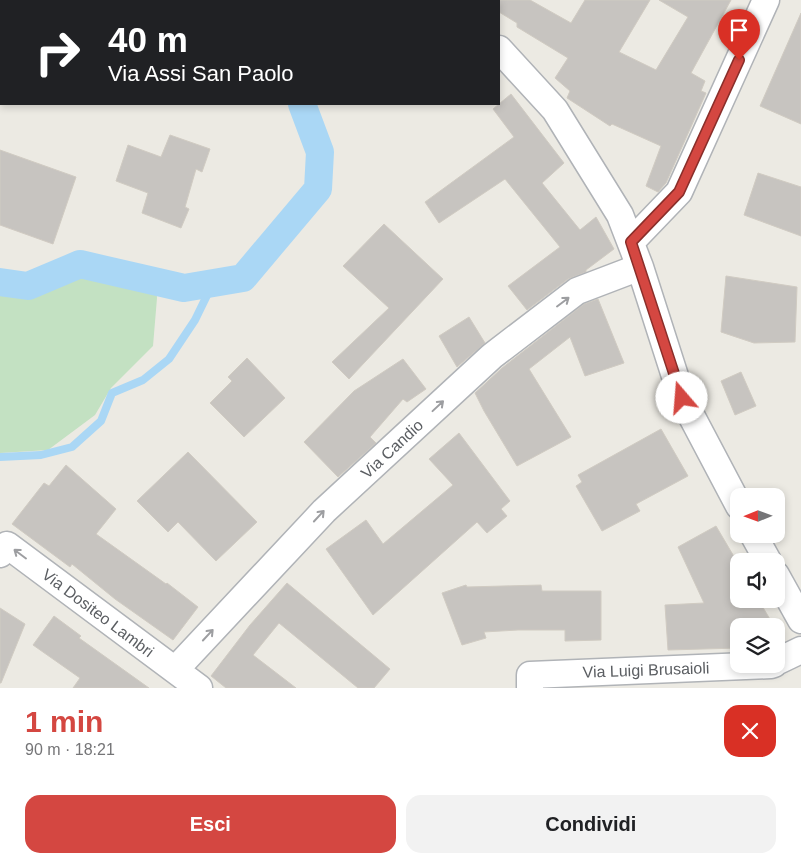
<!DOCTYPE html>
<html lang="it">
<head>
<meta charset="utf-8">
<style>
  :root { --surface:#fff; --page:#f2f2f2; --text:#202124; --muted:#757577; --accent:#d44741 }
  body { margin:0; font-family:Arial,sans-serif; background:var(--page); color:var(--text); height:100vh; display:flex; flex-direction:column; font-size:19px; white-space:nowrap }
  * { box-sizing:border-box; margin:0 }
  p { font-size:16px; color:var(--muted) }
  .icon { flex:none; width:28px; height:28px; fill:none; stroke:currentColor; stroke-width:2; stroke-linecap:round; stroke-linejoin:round }
  .map { position:relative; height:688px; overflow:hidden }
  .panel { display:flex; flex-direction:column; background:var(--surface); flex:1 }
  .panel>* { flex:none }
  .banner { position:absolute; left:0px; top:0px; width:500px; height:105px; box-shadow:0 2px 8px #0003; background:#202124; color:#fff; overflow:hidden }
  .needle { width:32px; rotate:269deg }
  .controls { position:absolute; left:730px; top:488px; display:grid; gap:10px }
  .controls a { display:grid; place-items:center; width:55px; height:55px; border-radius:10px; background:var(--surface); box-shadow:0 2px 8px #0003; font-size:25px }
  .pin { position:absolute; display:grid; place-items:center; width:42px; height:42px; color:#fff; margin:-51px -21px; border-radius:50% 50% 50% 0; rotate:-45deg; box-shadow:0 0 5px #0007 }
  .pin .icon { rotate:45deg }
  .me { position:absolute; width:55px; margin:-28px; rotate:342deg; stroke-linejoin:round; filter:drop-shadow(0 0 4px #0008) }
  .turn { display:flex; align-items:center; gap:18px; height:105px; padding:0 25px; font-size:22px }
  .turn .icon { width:65px; height:65px; stroke-width:2.5 }
  .turn b { display:block; font-size:35px; line-height:42px }
  .round { display:grid; place-items:center; flex:none; width:52px; height:52px; border-radius:15px; background:var(--page) }
  .headline { display:flex; align-items:center; justify-content:space-between; height:85px; padding:0 25px }
  h1 { font-size:30px; font-weight:800; line-height:38px; color:var(--accent) }
  .button { display:flex; gap:10px; margin-top:auto; padding:10px 25px }
  .button a { flex:1; height:58px; border-radius:15px; background:var(--accent); color:#fff; font-size:20px; font-weight:800; line-height:58px; text-align:center }
  .button a+a { background:var(--page); color:var(--text) }
  .map>svg:first-child { display:block }
</style>
</head>
<body>
<div class="map">
<svg width="801" height="688" viewBox="0 0 801 688">
  <rect width="100%" height="100%" fill="#eceae3"/>
  <path fill="#c3e1c2" d="M 83,272 L 156,285 L 157,298 L 153,346 L 111,388 L 95,415 L 48,450 L 0,453 L 0,291 L 33,293 Z"/>
  <g fill="none" stroke-linecap="round" stroke-linejoin="round">
    <path stroke="#aad7f5" stroke-width="8" d="M 0,457 L 41,455 L 72,447 L 101,421 L 112,393 L 143,380 L 169,359 L 195,320 L 213,283"/>
    <path stroke="#aad7f5" stroke-width="28" d="M 327,1 L 327,0
      M 0,282 L 28,286 L 80,264 L 184,288 L 243,278 L 318,189 L 320,152 L 302,104"/>
  </g>
  <path fill="#c7c4c0" stroke="#d0cbc2" d="M 478,0 L 530,0 L 571,23 L 585,0 L 650,0 L 619,52 L 656,70 L 688,17 L 659,0 L 731,0 L 691,73 L 705,81 L 701,91 L 706,93 L 666,183 L 658,192 L 646,186 L 661,146 L 612,124 L 610,126 L 567,98 L 570,91 L 555,78 L 568,58 L 517,27 L 517,23 L 499,12 L 499,1 L 480,1 Z
    M 801,13 L 801,124 L 760,106 Z
    M 511,94 L 564,163 L 542,183 L 580,230 L 596,217 L 614,249 L 586,270 L 586,272 L 568,279 L 527,310 L 508,286 L 560,247 L 505,179 L 439,223 L 425,202 L 514,137 L 493,109 Z
    M 170,135 L 210,149 L 202,172 L 196,169 L 185,207 L 189,209 L 181,228 L 142,213 L 148,193 L 116,181 L 128,145 L 161,157 Z
    M 0,150 L 76,177 L 53,244 L 0,225 Z
    M 758,173 L 801,187 L 801,236 L 744,215 Z
    M 384,224 L 443,279 L 349,379 L 332,362 L 389,308 L 343,266 Z
    M 726,276 L 797,287 L 795,342 L 754,343 L 721,332 Z
    M 598,299 L 624,363 L 585,376 L 570,337 L 529,369 L 571,437 L 517,466 L 484,411 L 475,393 L 502,368 L 584,304 Z
    M 469,317 L 485,343 L 457,367 L 439,336 Z
    M 247,358 L 285,398 L 244,437 L 210,403 L 232,381 L 228,377 Z
    M 403,359 L 426,389 L 407,402 L 403,399 L 370,437 L 376,443 L 338,477 L 304,442 L 354,391 Z
    M 741,372 L 756,406 L 735,415 L 721,381 Z
    M 661,429 L 688,476 L 636,504 L 640,511 L 602,531 L 576,486 L 582,482 L 578,475 Z
    M 459,433 L 510,501 L 501,509 L 507,516 L 487,533 L 477,522 L 373,615 L 326,549 L 366,520 L 383,544 L 453,485 L 429,459 Z
    M 188,452 L 257,522 L 216,561 L 178,522 L 168,532 L 137,501 Z
    M 66,465 L 116,509 L 96,534 L 166,584 L 167,583 L 198,607 L 173,640 L 115,599 L 72,564 L 70,567 L 12,524 L 44,483 L 49,486 Z
    M 716,526 L 739,565 L 739,599 L 758,599 L 774,626 L 739,626 L 739,648 L 668,650 L 665,605 L 704,603 L 678,547 Z
    M 287,583 L 390,669 L 374,688 L 358,688 L 279,623 L 253,655 L 296,688 L 226,688 L 211,676 L 250,625 Z
    M 466,585 L 467,587 L 541,585 L 542,591 L 601,591 L 601,640 L 565,641 L 565,630 L 518,630 L 484,632 L 486,638 L 462,645 L 442,593 Z
    M 0,608 L 25,624 L 1,683 L 0,683 Z
    M 54,616 L 81,636 L 79,638 L 149,688 L 73,688 L 80,678 L 33,645 Z"/>
  <g fill="none" stroke-linecap="round" stroke-linejoin="round">
    <g stroke="#b0b3b7" stroke-width="29">
      <path id="minor" d="M 434,0 L 436,1
        M 119,1 L 120,0
        M 499,49 L 555,110 L 620,215 L 640,267 L 682,398 L 739,506
        M 631,242 L 679,192 L 766,0
        M 753,534 L 768,561
        M 0,554 L 7,545 L 199,688
        M 776,575 L 801,620
        M 776,662 L 801,650
        M 175,670 L 324,511 L 492,356 L 577,291 L 640,267
        M 530,688 L 530,675 L 771,665 L 774,664"/>
    </g>
    <use href="#minor" stroke="#fff" stroke-width="26"/>
  </g>
  <defs><path id="oneway-shaft" d="M-6 0H5M1.5-3L5.5 0L1.5 3" fill="none" stroke-width="1.6" stroke-linecap="round" stroke-linejoin="round" transform="scale(1.25)"/></defs>
  <g stroke="#9d9ea1">
    <use href="#oneway-shaft" transform="translate(563 302) rotate(-37)"/>
    <use href="#oneway-shaft" transform="translate(438 406) rotate(-43)"/>
    <use href="#oneway-shaft" transform="translate(319 516) rotate(-47)"/>
    <use href="#oneway-shaft" transform="translate(20 554) rotate(-143)"/>
    <use href="#oneway-shaft" transform="translate(208 635) rotate(-47)"/>
  </g>
  <g fill="none" stroke-linecap="round" stroke-linejoin="round">
    <g stroke="#8a2e2a" stroke-width="12">
      <path id="route" d="M 682,398 L 631,242 L 679,192 L 739,60"/>
    </g>
    <use href="#route" stroke="#d44741" stroke-width="9"/>
  </g>
  <g text-anchor="middle" dominant-baseline="central" stroke-width="4" stroke-linejoin="round" paint-order="stroke">
    <g font-size="16" fill="#5b5e62" stroke="#fff">
      <text transform="translate(392 449) rotate(-43)">Via Candio</text>
      <text transform="translate(98 613) rotate(37)">Via Dositeo Lambri</text>
      <text transform="translate(646 670) rotate(-2)">Via Luigi Brusaioli</text>
    </g>
  </g>
</svg>
<div class="controls">
<a><svg class="needle" viewBox="-14 -14 28 28"><path d="M0-13l5 13h-10z" fill="#e53935"/><path d="M0 13l5-13h-10z" fill="#757577"/></svg></a>
<a><svg class="icon" aria-label="sound" viewBox="0 0 24 24"><path d="M4 9h4l5-4v14l-5-4H4zM17 9q2 3 0 6"/></svg></a>
<a><svg class="icon" aria-label="layers" viewBox="0 0 24 24"><path d="M12 4l9 5-9 5-9-5zM3 14l9 5 9-5"/></svg></a>
</div>
<div class="pin" style="left:739px;top:60px;background:#d93025"><svg class="icon" aria-label="arrive" viewBox="0 0 24 24"><path d="M6 21V4h12l-3 4 3 4H6"/></svg></div>
<svg class="me" style="left:682px;top:398px" viewBox="-20 -20 40 40"><circle r="19" fill="#fff"/><path d="M0-13L10 11 0 6-10 11z" fill="#d44741"/></svg>
<div class="banner">
<div class="turn"><svg class="icon" aria-label="right" viewBox="0 0 24 24"><path d="M7 20v-9h11M14 6l5 5-5 5"/></svg><div><b>40 m</b>Via Assi San Paolo</div></div>
</div>
</div>
<section class="panel">
<div class="headline"><div><h1>1 min</h1><p>90 m · 18:21</p></div><a class="round" style="background:#d93025;color:#fff"><svg class="icon" aria-label="close" viewBox="0 0 24 24"><path d="M6 6l12 12M18 6L6 18"/></svg></a></div>
<div class="button"><a>Esci</a><a>Condividi</a></div>
</section>
</body>
</html>
